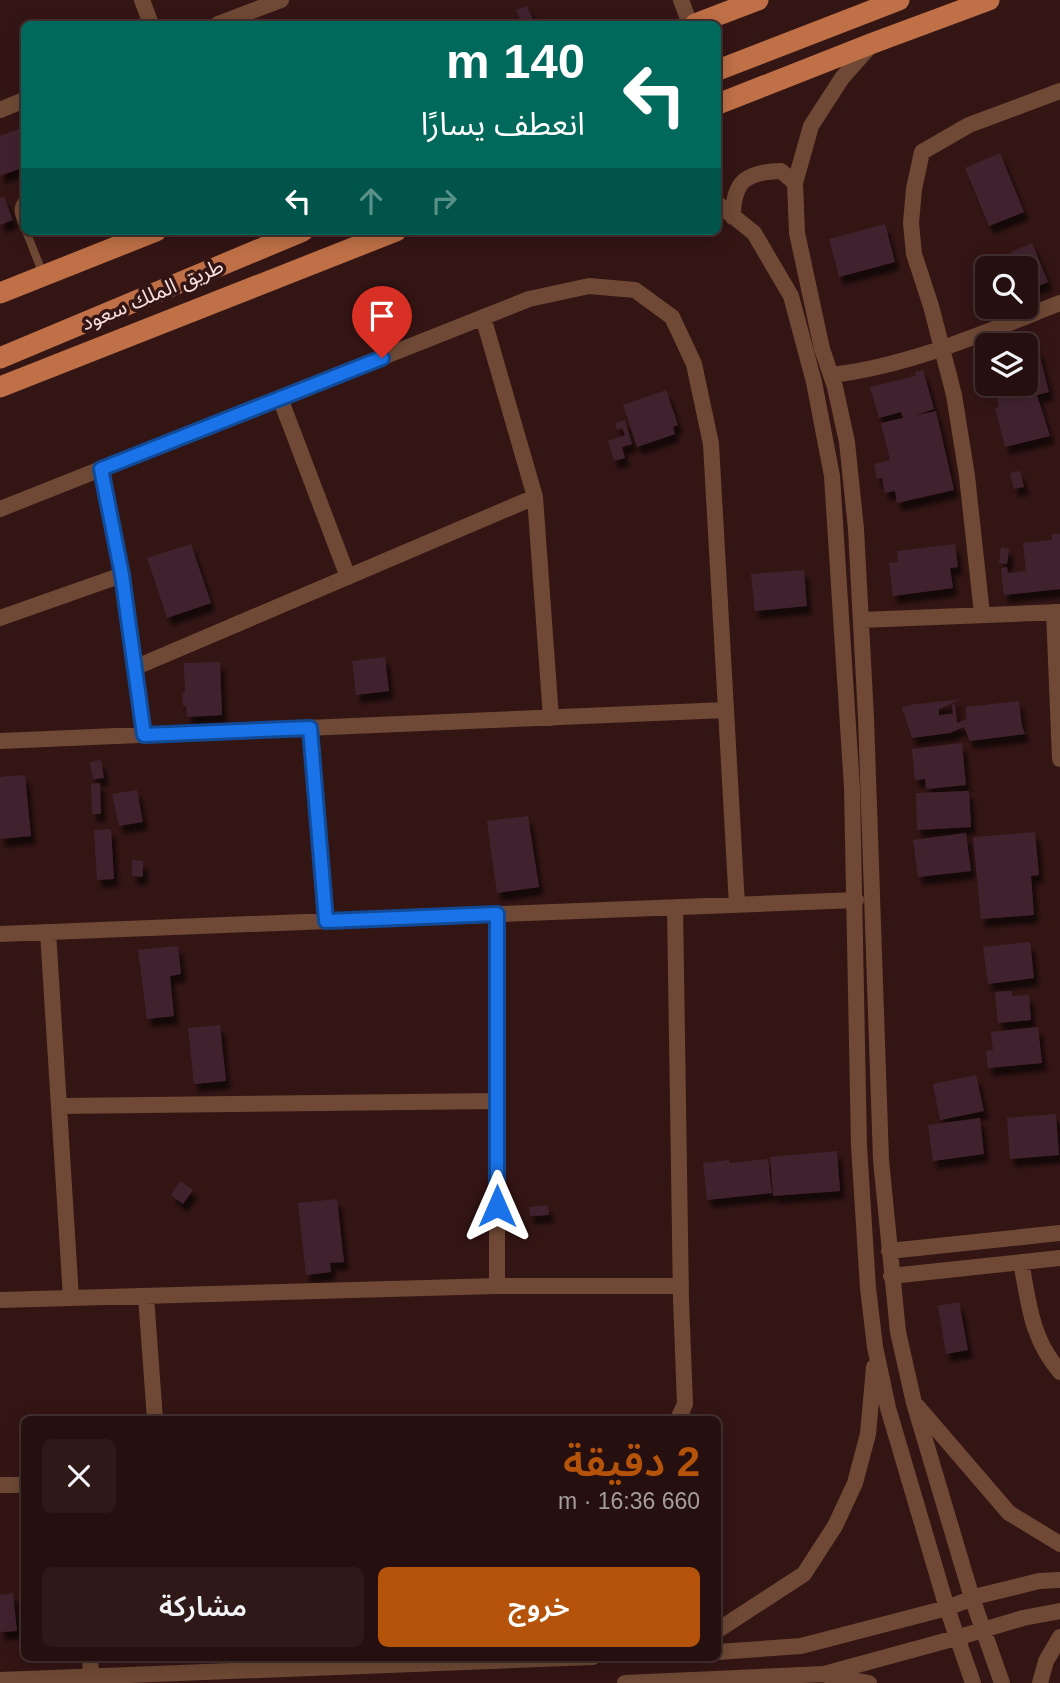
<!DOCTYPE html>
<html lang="ar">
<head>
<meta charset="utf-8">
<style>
  :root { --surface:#26100f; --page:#2e1918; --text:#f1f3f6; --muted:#a49d9e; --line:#42302f; --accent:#b45309 }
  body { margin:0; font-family:Helvetica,"Noto Sans Arabic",sans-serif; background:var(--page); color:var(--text); direction:rtl; height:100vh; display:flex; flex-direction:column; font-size:26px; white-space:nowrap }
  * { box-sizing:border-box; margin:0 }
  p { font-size:23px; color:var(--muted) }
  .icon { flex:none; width:38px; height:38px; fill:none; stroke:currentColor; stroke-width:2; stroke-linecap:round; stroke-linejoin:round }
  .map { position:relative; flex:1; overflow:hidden; direction:ltr }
  .side { position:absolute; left:21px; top:1416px; width:700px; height:245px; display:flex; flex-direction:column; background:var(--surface); border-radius:10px; box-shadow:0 4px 18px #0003,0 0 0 2px var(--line); direction:rtl }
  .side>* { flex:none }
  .guide { position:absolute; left:21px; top:21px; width:700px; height:214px; border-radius:10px; box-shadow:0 4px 18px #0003,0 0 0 2px var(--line); direction:rtl; background:#00695c; color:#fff; overflow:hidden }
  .controls { position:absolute; left:975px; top:256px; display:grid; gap:14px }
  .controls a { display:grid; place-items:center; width:63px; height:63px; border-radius:10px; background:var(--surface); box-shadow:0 4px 18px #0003,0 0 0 2px var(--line); font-size:35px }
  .pin { position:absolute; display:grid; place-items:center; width:60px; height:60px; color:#fff; margin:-72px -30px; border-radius:50% 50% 50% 0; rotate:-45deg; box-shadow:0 0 7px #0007 }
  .pin .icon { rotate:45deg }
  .me { position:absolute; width:77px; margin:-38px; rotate:0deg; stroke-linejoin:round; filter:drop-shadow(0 0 5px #0008) }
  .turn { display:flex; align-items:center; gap:24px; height:147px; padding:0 21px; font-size:32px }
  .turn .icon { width:91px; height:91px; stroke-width:2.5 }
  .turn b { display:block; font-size:49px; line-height:60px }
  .lanes { display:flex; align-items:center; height:66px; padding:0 21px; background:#0003; justify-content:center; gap:35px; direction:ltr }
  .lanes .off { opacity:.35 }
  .round { display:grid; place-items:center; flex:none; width:74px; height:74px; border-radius:10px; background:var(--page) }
  .head { display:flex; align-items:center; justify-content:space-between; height:119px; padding:0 21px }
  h1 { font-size:42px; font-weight:600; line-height:52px; color:var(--accent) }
  .cta { display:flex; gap:14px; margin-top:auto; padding:14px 21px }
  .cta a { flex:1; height:80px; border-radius:10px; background:var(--accent); color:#fff; font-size:28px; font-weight:600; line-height:80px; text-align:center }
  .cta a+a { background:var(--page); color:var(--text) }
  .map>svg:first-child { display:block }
</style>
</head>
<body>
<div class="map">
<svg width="1060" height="1683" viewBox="0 0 1060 1683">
  <defs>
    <filter id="shadow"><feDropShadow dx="4.5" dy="8" stdDeviation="2" flood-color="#0009"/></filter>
  </defs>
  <rect width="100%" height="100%" fill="#331514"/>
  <path fill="#41232f" filter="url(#shadow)" d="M 527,6 L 535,24 L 522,24 L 516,10 Z
    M 24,127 L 24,167 L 0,176 L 0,136 Z
    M 1000,153 L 1024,212 L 989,226 L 965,168 Z
    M 4,197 L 13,220 L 0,225 L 0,198 Z
    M 885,224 L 895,262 L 839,277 L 829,239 Z
    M 1032,243 L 1048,282 L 1026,291 L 1026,268 L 1007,268 L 1003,258 L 1012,254 L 1011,252 Z
    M 1038,349 L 1049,392 L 1037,395 L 1050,436 L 1005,447 L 995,408 L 999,407 L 993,383 L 1026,383 L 1026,352 Z
    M 985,358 L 987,372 L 977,375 L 972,362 Z
    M 923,370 L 934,409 L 913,416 L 936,411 L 954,490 L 897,503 L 895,491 L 885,493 L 882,478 L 877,479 L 874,464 L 890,460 L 881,423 L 903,418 L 901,412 L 879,418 L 870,387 L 916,376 L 915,372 Z
    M 666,390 L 678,425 L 673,427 L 675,434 L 637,447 L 623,405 Z
    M 625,420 L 632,444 L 622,447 L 625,458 L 614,461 L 608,441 L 625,435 L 622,428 L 617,430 L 615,423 Z
    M 1020,471 L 1024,487 L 1014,489 L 1010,473 Z
    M 1052,534 L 1060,534 L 1060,589 L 1004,595 L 1001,568 L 1007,567 L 1008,573 L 1026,571 L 1023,543 L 1052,540 Z
    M 191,544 L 211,603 L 167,618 L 147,558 Z
    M 955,544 L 958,567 L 950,568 L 953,588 L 893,596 L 889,563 L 898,562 L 897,551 Z
    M 1001,547 L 1009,549 L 1007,564 L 999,563 Z
    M 804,570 L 807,606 L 755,611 L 751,574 Z
    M 385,657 L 389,691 L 356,695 L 352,661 Z
    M 220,662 L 222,715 L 187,717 L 186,706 L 183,706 L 182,693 L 185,693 L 184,663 Z
    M 961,699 L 939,709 L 939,715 L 953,714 L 952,705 L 955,704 L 957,723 L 967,719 L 966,707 L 1019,701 L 1022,726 L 1025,734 L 970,741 L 964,727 L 950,733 L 912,738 L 902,708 L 909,705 Z
    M 962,743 L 966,785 L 926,789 L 925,779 L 915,780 L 912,749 Z
    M 101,760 L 104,778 L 93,779 L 90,762 Z
    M 25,775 L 31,836 L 0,839 L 0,777 Z
    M 100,783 L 101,814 L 92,814 L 91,784 Z
    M 137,790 L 143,822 L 119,826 L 112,794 Z
    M 969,791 L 971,827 L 917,830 L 916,793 Z
    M 528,816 L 539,887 L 497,893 L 487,821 Z
    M 111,829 L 114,879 L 97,880 L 94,830 Z
    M 1035,832 L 1039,875 L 1031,876 L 1034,915 L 981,919 L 973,837 Z
    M 966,833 L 971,871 L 918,877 L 913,840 Z
    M 132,860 L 143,861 L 143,877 L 132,876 Z
    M 1030,942 L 1034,978 L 988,984 L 983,947 Z
    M 178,946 L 181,974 L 170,976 L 174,1016 L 147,1019 L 138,950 Z
    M 1012,991 L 1012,996 L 1029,995 L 1031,1020 L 998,1023 L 995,992 Z
    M 220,1025 L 226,1081 L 194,1084 L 188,1028 Z
    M 1038,1027 L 1042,1063 L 988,1068 L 986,1051 L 993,1050 L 991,1032 Z
    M 976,1075 L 984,1111 L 940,1120 L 933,1084 Z
    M 1056,1114 L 1059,1155 L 1010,1159 L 1007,1118 Z
    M 980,1118 L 984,1154 L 933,1161 L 928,1125 Z
    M 837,1151 L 840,1191 L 773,1196 L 770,1157 Z
    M 768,1159 L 772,1193 L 707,1200 L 703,1163 L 729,1160 L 730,1163 Z
    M 180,1181 L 193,1190 L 183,1204 L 171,1195 Z
    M 337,1199 L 344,1262 L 330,1263 L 331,1272 L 306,1275 L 298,1203 Z
    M 548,1205 L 549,1215 L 530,1216 L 529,1207 Z
    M 959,1302 L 968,1350 L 946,1354 L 938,1306 Z
    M 13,1593 L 17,1631 L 0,1632 L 0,1595 Z"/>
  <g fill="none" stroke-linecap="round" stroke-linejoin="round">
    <path stroke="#6f4935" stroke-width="8" d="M 24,199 C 14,208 20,216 24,228
      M 26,231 L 43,274"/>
    <path stroke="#6f4935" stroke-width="16" d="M 142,0 L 151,24
      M 681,0 L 690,24
      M 218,24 L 281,0
      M 872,44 L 842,78 L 811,126 L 795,183 L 797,233 L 822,349 L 835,387 L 847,442 L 856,529 L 866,718 L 881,1160 L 898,1332 L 914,1403 L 972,1598 L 1002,1683
      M 0,110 L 24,100
      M 718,204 L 754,233 L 791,296 L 814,382 L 832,476 L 852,788 L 859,1146 L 868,1288 L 875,1347 L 888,1408 L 947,1608 L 973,1683
      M 733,217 C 733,181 746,172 781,171 L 795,183
      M 483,317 L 535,497 L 551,718
      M 831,375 C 910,366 986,332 1060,303
      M 280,398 L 348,577
      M 101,469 L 122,575 L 144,735
      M 0,509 L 529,299 L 589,286 L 635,290 L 672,317 L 694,364 L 711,444 L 737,905
      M 1054,612 L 1060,759
      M 982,614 L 967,476 L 954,395 L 931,306 L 914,254 L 911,223 L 914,189 L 922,152 L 969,125 L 1060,91
      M 0,618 L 122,575
      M 861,620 L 1060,612
      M 134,668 L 535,497
      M 310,728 L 326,921
      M 0,741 L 726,710
      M 675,907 L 681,1299 L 685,1404 L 678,1419
      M 497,914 L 497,1286
      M 48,932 L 71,1298
      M 0,934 L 856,900
      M 59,1106 L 497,1101
      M 889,1251 L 1060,1233
      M 1021,1262 C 1029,1304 1031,1338 1060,1372
      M 891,1276 L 1060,1258
      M 146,1296 L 155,1419
      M 0,1300 L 497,1286 L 681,1286
      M 917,1406 L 1009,1513 L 1060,1544
      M 0,1485 L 24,1485
      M 718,1630 L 804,1574 L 835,1526 L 855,1483 L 868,1434 L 874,1367
      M 718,1652 L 801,1646 L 947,1608 L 978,1596 L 1039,1581 L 1060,1580
      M 90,1657 L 91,1676
      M 826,1675 L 869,1683
      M 0,1680 L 593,1657
      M 625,1683 L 824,1674 L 956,1638 L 1023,1618 L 1060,1611
      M 1040,1683 L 1046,1661 L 1060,1637"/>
    <path stroke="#bf7046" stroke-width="21" d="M 695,24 L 758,0
      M 718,70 L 899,0
      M 718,104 L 873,43 L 989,0
      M 0,293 L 156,231
      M 0,358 L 303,231
      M 0,387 L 396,231"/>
  </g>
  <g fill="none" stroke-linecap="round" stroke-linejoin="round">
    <g stroke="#114b97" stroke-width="18">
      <path id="route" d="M 382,358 L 101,469 L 122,575 L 144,735 L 310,728 L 326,921 L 497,914 L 497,1206"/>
    </g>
    <use href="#route" stroke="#1a73e8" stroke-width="12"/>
  </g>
  <g text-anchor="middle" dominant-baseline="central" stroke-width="7" stroke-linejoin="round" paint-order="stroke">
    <g font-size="21" fill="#f6e0df" stroke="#331514">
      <text transform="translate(152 294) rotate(-23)">طريق الملك سعود</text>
    </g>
  </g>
</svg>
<div class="controls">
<a><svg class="icon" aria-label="search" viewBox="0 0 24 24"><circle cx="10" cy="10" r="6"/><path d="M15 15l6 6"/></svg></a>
<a><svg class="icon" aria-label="layers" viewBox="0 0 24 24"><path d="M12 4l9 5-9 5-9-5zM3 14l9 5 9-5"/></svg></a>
</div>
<div class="pin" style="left:382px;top:358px;background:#d93025"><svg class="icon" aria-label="arrive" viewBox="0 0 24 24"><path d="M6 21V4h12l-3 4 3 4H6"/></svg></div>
<svg class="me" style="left:497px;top:1206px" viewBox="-20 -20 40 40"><path d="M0-17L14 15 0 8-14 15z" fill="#1a73e8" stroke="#fff" stroke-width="4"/></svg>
<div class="guide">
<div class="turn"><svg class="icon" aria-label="left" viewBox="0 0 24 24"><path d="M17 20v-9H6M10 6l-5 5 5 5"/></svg><div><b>140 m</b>انعطف يسارًا</div></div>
<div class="lanes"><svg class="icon" aria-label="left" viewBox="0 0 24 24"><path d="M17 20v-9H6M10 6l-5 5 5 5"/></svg><svg class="icon off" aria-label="ahead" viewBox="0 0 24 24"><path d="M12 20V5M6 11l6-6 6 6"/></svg><svg class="icon off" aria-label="right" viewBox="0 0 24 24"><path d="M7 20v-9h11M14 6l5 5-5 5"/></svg></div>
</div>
<section class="side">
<div class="head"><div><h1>2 دقيقة</h1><p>660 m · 16:36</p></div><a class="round"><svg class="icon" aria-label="close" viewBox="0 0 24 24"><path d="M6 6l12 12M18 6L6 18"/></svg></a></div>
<div class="cta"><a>خروج</a><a>مشاركة</a></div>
</section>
</div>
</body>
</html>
